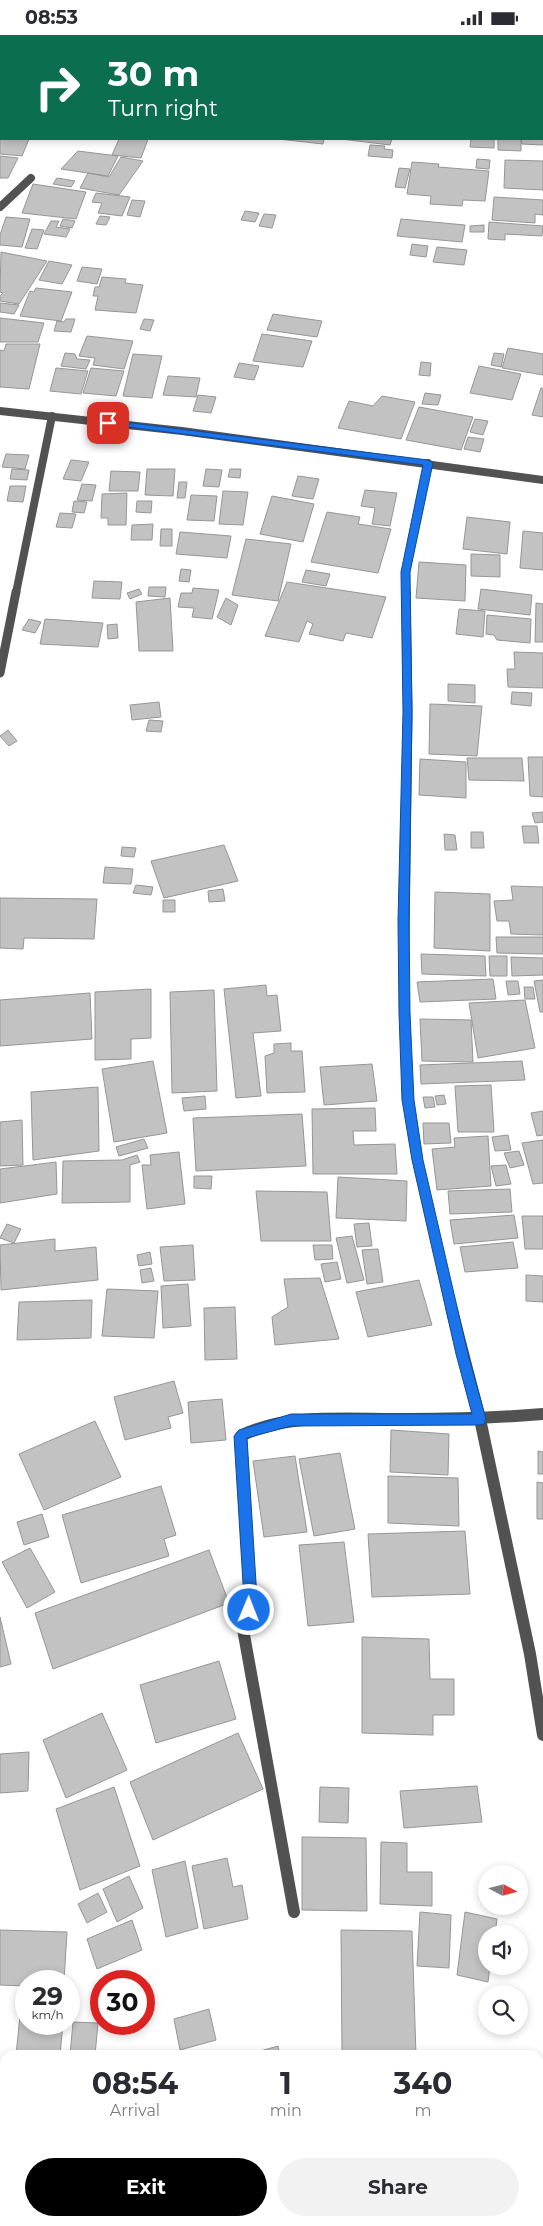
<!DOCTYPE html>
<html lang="en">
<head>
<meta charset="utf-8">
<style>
  :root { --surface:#fff; --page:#f2f2f3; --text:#2b2b33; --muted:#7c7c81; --accent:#000 }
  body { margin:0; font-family:Montserrat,sans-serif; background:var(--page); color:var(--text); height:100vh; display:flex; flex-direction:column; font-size:19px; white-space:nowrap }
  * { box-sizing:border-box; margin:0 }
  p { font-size:16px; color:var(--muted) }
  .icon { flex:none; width:28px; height:28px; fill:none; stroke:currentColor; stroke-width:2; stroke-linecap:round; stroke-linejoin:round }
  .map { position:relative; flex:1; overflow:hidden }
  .details { position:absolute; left:0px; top:2015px; width:544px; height:176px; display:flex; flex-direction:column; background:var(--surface); border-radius:15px 15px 0 0; box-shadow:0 2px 8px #0003 }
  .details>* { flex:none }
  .top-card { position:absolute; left:0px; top:0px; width:544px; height:105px; box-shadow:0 2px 8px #0003; background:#0b6e4f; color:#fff; overflow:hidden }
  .needle { width:32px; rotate:97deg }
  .fabs { position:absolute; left:478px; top:1830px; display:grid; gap:10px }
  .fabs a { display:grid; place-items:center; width:50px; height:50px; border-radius:50%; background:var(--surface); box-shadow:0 2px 8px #0003; font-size:25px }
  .speed { position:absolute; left:15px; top:1935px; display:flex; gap:10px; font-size:25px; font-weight:700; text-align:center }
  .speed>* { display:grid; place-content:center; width:65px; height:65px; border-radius:50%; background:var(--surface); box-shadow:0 2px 8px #0003; line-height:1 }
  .speed small { font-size:12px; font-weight:400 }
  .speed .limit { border:8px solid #d22; background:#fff; color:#111 }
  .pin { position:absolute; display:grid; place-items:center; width:42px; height:42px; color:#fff; margin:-21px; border-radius:10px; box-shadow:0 2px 8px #0006 }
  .me { position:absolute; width:55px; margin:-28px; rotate:1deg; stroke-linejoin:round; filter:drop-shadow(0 0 4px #0008) }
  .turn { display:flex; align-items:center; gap:18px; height:105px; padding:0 25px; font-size:22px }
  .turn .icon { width:65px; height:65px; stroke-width:2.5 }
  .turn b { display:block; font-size:35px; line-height:42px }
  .eta { display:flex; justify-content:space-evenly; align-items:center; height:85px; text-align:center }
  .eta b { font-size:30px; font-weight:700; line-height:35px }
  .action { display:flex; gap:10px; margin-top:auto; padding:10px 25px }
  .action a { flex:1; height:58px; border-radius:30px; background:var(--accent); color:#fff; font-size:20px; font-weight:700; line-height:58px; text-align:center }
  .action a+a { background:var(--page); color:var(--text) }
  .status { display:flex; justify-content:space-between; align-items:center; height:35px; padding:0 25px; background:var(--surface); direction:ltr }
  .status svg { height:14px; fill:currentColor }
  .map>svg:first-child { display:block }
</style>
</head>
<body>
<div class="status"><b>08:53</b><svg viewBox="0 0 49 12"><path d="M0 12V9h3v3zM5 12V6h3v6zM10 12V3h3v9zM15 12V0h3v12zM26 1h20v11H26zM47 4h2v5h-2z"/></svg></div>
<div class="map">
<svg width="543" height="2191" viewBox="0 0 543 2191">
  <rect width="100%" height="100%" fill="#fff"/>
  <path fill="#c2c2c2" stroke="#969696" d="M 543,79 L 543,110 L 522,109 L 521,104 L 542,104 Z
    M 0,88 L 1,104 L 29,104 L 22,121 L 0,119 Z
    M 119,104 L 148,104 L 141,123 L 112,120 Z
    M 278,104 L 324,104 L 323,109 Z
    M 341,104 L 392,104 L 390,110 Z
    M 471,104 L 494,104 L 494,113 L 470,112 Z
    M 498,104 L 521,104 L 521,116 L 498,115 Z
    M 370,110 L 385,111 L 384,114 L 393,115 L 392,123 L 368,121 Z
    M 78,116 L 118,121 L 108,141 L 61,134 Z
    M 0,121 L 18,123 L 8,143 L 0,143 Z
    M 121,122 L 143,126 L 119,160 L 80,153 L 88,138 L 109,142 Z
    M 477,124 L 490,125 L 489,134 L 476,133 Z
    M 505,125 L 543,126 L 543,155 L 504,153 Z
    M 412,127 L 439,129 L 438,132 L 489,136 L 485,166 L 463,165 L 462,171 L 430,169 L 431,161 L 407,159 Z
    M 399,133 L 410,134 L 405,153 L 395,152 Z
    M 57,143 L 75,146 L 71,152 L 53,149 Z
    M 33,149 L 86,157 L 76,184 L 22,178 Z
    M 96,158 L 130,162 L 122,181 L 98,178 L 102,168 L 92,167 Z
    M 494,162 L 543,165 L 543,180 L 535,179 L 535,188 L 492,185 Z
    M 132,165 L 145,166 L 140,182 L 127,180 Z
    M 245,176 L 259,178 L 255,187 L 241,185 Z
    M 264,179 L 276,180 L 272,193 L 259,191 Z
    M 100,181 L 110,182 L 106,190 L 96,189 Z
    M 6,182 L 30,184 L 22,212 L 0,210 L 0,200 Z
    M 63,184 L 75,186 L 72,193 L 60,191 Z
    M 401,184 L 465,190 L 462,207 L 397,201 Z
    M 51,186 L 59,186 L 56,192 L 70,194 L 66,202 L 44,199 Z
    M 489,187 L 543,191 L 542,201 L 505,199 L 505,205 L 488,204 Z
    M 484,190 L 484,197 L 470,197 L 470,191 Z
    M 32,194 L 44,195 L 37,214 L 25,213 Z
    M 412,209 L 428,211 L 426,222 L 410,220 Z
    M 437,212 L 467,215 L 464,230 L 433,227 Z
    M 1,217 L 47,226 L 19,269 L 0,266 L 0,261 L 3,258 L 0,257 Z
    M 49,226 L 72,230 L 62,249 L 39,245 Z
    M 82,232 L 102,234 L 97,249 L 77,246 Z
    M 102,242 L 126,244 L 125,248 L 143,250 L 136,278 L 95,275 L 98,261 L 93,261 L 95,252 L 99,252 Z
    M 36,253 L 72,257 L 61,286 L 20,281 L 30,256 L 34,257 Z
    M 0,268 L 19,270 L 14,279 L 0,277 Z
    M 273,279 L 322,286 L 317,302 L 267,295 Z
    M 0,283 L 44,288 L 38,307 L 0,307 Z
    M 66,284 L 75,284 L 71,297 L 54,296 L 57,286 L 64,287 Z
    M 144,284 L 154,285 L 150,296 L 140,294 Z
    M 262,299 L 312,306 L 303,332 L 253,326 Z
    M 87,301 L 133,306 L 124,334 L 93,330 L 95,323 L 79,321 Z
    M 6,309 L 40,309 L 29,354 L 0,352 L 0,315 L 4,316 Z
    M 508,313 L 543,319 L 543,340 L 502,333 Z
    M 65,318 L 75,319 L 77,324 L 90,325 L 86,334 L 61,331 Z
    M 494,318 L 504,319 L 501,332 L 491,330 Z
    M 133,319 L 162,321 L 152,363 L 123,361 Z
    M 421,327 L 431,328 L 430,341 L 419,340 Z
    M 239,328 L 259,331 L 254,345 L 234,342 Z
    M 479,331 L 521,339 L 512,365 L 470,358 Z
    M 56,333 L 88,336 L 81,359 L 50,356 Z
    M 91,333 L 124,336 L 116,361 L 83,358 Z
    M 168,341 L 200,343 L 196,362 L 163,360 Z
    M 541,353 L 543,353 L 543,382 L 532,380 Z
    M 425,358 L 441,360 L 438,370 L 422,369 Z
    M 198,360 L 216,362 L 211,378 L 193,376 Z
    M 382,361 L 415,367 L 401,404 L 338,393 L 349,366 L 373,371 Z
    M 419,372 L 473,382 L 461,415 L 406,405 Z
    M 475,384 L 488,386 L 483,400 L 470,397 Z
    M 468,402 L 484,404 L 480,417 L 464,414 Z
    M 6,419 L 29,420 L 25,434 L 2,432 Z
    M 71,425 L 89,427 L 81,446 L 63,444 Z
    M 12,434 L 29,435 L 27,445 L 10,444 Z
    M 147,434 L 175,434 L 173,461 L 145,460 Z
    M 206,434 L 222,435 L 219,452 L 203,451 Z
    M 230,434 L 241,434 L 240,443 L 228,442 Z
    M 111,436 L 140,437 L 138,456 L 109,456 Z
    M 298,441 L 319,444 L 313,464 L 292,461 Z
    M 179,447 L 187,447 L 185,463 L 177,463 Z
    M 82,449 L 96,450 L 92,466 L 77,465 Z
    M 10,451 L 26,451 L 23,467 L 7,466 Z
    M 365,455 L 397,458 L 390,491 L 372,489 L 375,473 L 361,471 Z
    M 223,456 L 248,457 L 243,490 L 219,489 Z
    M 127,458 L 126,490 L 108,490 L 108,483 L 101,483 L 102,459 Z
    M 191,460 L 217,461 L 214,486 L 187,485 Z
    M 272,461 L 314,469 L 303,507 L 260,499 Z
    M 74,466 L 87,467 L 84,478 L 72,477 Z
    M 137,466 L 152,466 L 151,478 L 136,477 Z
    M 327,477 L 360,482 L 358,489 L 391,494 L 378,538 L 311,527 Z
    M 60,478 L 76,479 L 72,493 L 56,492 Z
    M 467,482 L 510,487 L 507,519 L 463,514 Z
    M 153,489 L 152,505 L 131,505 L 132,490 Z
    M 161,494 L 172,494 L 172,511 L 160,511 Z
    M 523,496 L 543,498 L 543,535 L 520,533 Z
    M 180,497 L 231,501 L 227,523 L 176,519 Z
    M 246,504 L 291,509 L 278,566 L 232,560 Z
    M 471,519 L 500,520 L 500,542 L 471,541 Z
    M 419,527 L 466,530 L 465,566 L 416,563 Z
    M 181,534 L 191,535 L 189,547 L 179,546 Z
    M 306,535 L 330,539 L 326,551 L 302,547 Z
    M 94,546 L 122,547 L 120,564 L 92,563 Z
    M 287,547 L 386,562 L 372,603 L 346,598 L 343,606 L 309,599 L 313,589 L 307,586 L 299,607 L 265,601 Z
    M 149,552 L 166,552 L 165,562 L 148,561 Z
    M 193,553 L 219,555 L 212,584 L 192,582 L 194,573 L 178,572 L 181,558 L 192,558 Z
    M 139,554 L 142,559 L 130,564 L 127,558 Z
    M 481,554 L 532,560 L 530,580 L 478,574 Z
    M 170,563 L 173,616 L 139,616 L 136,567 Z
    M 226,563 L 238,570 L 231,590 L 217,582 Z
    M 536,568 L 543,569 L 543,607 L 535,607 Z
    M 459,574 L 485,576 L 483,602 L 456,599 Z
    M 487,580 L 531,584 L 530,608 L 497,605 L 494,600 L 486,599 Z
    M 29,584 L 41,587 L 35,598 L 22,595 Z
    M 45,584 L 103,588 L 98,612 L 40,609 Z
    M 117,589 L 118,603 L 108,604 L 107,590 Z
    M 514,617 L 543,618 L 543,653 L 508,652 L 507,634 L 515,634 Z
    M 448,649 L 475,650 L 475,668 L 448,666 Z
    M 512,657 L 532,658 L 531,671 L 511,669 Z
    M 159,667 L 161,682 L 132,685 L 130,670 Z
    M 430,669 L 482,671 L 477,721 L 429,719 Z
    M 149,685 L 163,686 L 161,697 L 146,696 Z
    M 8,695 L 17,706 L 9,711 L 0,701 Z
    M 528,722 L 543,722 L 543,762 L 530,761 Z
    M 467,723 L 522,723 L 524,746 L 469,745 Z
    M 420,724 L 466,727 L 466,763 L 419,760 Z
    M 543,777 L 543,787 L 535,788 L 532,778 Z
    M 522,791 L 537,791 L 539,808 L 524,808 Z
    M 471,797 L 483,797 L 484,813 L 471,813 Z
    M 444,799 L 455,800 L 457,815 L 445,815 Z
    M 224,810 L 238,846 L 164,863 L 151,826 Z
    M 122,812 L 136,813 L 134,822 L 121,821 Z
    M 105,832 L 133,834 L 131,849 L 103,848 Z
    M 136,850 L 153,852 L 151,860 L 133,858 Z
    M 511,851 L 543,852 L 543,900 L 511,899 L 509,886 L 497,886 L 494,866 L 513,865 Z
    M 223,854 L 225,866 L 209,867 L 208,856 Z
    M 435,857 L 490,859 L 490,916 L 434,913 Z
    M 0,863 L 97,864 L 94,904 L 24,903 L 23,914 L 0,913 Z
    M 163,865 L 175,865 L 175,877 L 163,877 Z
    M 496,902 L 543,902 L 543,919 L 497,918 Z
    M 421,919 L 485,921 L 486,941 L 422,939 Z
    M 489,921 L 507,921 L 507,941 L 490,941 Z
    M 511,922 L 543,923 L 543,940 L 512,941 Z
    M 493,944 L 496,964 L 420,967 L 417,947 Z
    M 543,945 L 543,977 L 540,977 L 534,946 Z
    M 506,946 L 518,946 L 520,959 L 508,960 Z
    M 266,950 L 267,961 L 277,960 L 281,996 L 253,998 L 261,1061 L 236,1063 L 224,954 Z
    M 524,952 L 533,952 L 535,964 L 525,964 Z
    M 151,954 L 151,1003 L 131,1004 L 131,1024 L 95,1025 L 95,957 Z
    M 214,955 L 217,1056 L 172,1058 L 170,957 Z
    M 90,958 L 92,1004 L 0,1011 L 0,965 Z
    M 525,965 L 535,1013 L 478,1023 L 469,968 Z
    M 420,984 L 471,985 L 473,1027 L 422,1026 Z
    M 291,1008 L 291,1016 L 302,1016 L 305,1057 L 267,1058 L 265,1021 L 274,1018 L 274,1009 Z
    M 153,1026 L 167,1098 L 114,1107 L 102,1034 Z
    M 522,1026 L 525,1045 L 421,1049 L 420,1030 Z
    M 372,1029 L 377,1066 L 324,1070 L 320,1032 Z
    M 491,1050 L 494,1097 L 458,1097 L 455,1051 Z
    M 98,1052 L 99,1116 L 33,1125 L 31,1057 Z
    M 444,1060 L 446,1069 L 437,1070 L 435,1061 Z
    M 205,1061 L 206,1074 L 184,1076 L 182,1063 Z
    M 423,1062 L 433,1062 L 435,1072 L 425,1073 Z
    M 375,1073 L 376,1096 L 353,1096 L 354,1110 L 395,1109 L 397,1139 L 313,1139 L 312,1074 Z
    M 543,1076 L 543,1100 L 537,1101 L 531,1078 Z
    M 302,1079 L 306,1131 L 196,1136 L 193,1083 Z
    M 22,1085 L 23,1130 L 0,1131 L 0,1087 Z
    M 423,1088 L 449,1088 L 451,1108 L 424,1109 Z
    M 508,1100 L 511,1115 L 495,1116 L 492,1102 Z
    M 488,1101 L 491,1151 L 437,1155 L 432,1114 L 455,1112 L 454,1103 Z
    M 144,1104 L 148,1113 L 119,1121 L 116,1112 Z
    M 543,1105 L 543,1148 L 533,1149 L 522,1108 Z
    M 519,1116 L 524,1130 L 510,1133 L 504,1118 Z
    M 179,1117 L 185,1169 L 147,1174 L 142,1130 L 151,1130 L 150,1120 Z
    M 137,1120 L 140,1127 L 130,1130 L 130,1167 L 62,1168 L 63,1126 L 122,1125 Z
    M 56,1127 L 57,1159 L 0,1168 L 0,1134 Z
    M 506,1130 L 511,1149 L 496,1151 L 491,1131 Z
    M 194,1141 L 212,1141 L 211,1154 L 194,1153 Z
    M 338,1142 L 407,1146 L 406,1186 L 336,1183 Z
    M 510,1154 L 512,1177 L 450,1179 L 448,1156 Z
    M 256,1156 L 327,1157 L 331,1206 L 261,1206 Z
    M 514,1180 L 518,1203 L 454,1209 L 450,1185 Z
    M 522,1181 L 543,1181 L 543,1214 L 525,1214 Z
    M 369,1188 L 372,1211 L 357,1212 L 354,1189 Z
    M 7,1189 L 21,1194 L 14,1208 L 0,1203 Z
    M 352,1201 L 364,1245 L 347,1248 L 336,1203 Z
    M 55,1204 L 55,1216 L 96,1212 L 98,1245 L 1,1255 L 0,1210 Z
    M 513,1207 L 518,1233 L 465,1237 L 460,1212 Z
    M 193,1210 L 195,1245 L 164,1246 L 160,1212 Z
    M 313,1210 L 332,1210 L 333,1224 L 315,1225 Z
    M 378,1214 L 383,1247 L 367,1249 L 362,1215 Z
    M 150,1217 L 152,1229 L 139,1231 L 137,1220 Z
    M 337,1227 L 341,1244 L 325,1247 L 321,1229 Z
    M 151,1233 L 154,1246 L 142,1248 L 140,1235 Z
    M 526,1240 L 543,1241 L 543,1267 L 526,1266 Z
    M 320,1243 L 339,1304 L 275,1310 L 272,1282 L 288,1272 L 284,1244 Z
    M 419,1245 L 432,1290 L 368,1302 L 356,1257 Z
    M 188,1249 L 191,1291 L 163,1293 L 161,1251 Z
    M 107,1254 L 158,1256 L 154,1303 L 102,1301 Z
    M 92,1265 L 91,1303 L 17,1305 L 19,1267 Z
    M 235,1272 L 237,1324 L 205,1325 L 204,1273 Z
    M 174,1346 L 183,1378 L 168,1382 L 171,1393 L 125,1405 L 114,1362 Z
    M 222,1364 L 226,1405 L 191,1408 L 188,1367 Z
    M 95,1386 L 121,1442 L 44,1475 L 19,1419 Z
    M 391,1395 L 449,1399 L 448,1440 L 390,1437 Z
    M 538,1416 L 543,1417 L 543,1439 L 538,1439 Z
    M 340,1418 L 355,1494 L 314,1501 L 299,1424 Z
    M 295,1421 L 307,1497 L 264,1502 L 253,1426 Z
    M 388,1441 L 458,1443 L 459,1491 L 388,1488 Z
    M 537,1447 L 543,1448 L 543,1484 L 537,1484 Z
    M 161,1451 L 176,1500 L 164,1504 L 169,1521 L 81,1548 L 62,1480 Z
    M 42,1479 L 49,1502 L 24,1510 L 17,1487 Z
    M 465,1496 L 470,1559 L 372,1562 L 368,1499 Z
    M 344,1507 L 354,1587 L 308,1591 L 299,1510 Z
    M 30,1513 L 55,1557 L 27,1573 L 2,1527 Z
    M 209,1515 L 229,1568 L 53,1634 L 35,1578 Z
    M 0,1582 L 11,1629 L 0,1632 Z
    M 362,1602 L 429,1604 L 430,1644 L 454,1644 L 454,1680 L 433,1680 L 433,1700 L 362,1698 Z
    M 219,1626 L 236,1684 L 156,1708 L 140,1650 Z
    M 102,1678 L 127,1735 L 66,1763 L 43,1705 Z
    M 238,1698 L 263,1754 L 153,1805 L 130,1747 Z
    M 29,1717 L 28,1756 L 0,1758 L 0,1719 Z
    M 477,1751 L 482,1787 L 404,1793 L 400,1756 Z
    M 114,1752 L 140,1831 L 80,1855 L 56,1774 Z
    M 320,1752 L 349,1753 L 348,1788 L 319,1787 Z
    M 302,1802 L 366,1803 L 367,1876 L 302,1875 Z
    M 381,1807 L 407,1808 L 407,1837 L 432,1837 L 432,1871 L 380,1869 Z
    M 227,1823 L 233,1852 L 242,1850 L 248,1884 L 204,1894 L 192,1831 Z
    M 185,1826 L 198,1893 L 166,1902 L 152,1835 Z
    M 129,1841 L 143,1873 L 117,1887 L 103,1854 Z
    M 98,1858 L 107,1877 L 87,1888 L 78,1869 Z
    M 420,1877 L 451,1880 L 449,1933 L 417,1931 Z
    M 465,1877 L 497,1884 L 495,1899 L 486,1899 L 486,1931 L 490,1931 L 488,1947 L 457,1940 Z
    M 132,1885 L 142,1915 L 97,1934 L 87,1904 Z
    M 0,1895 L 67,1897 L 64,1946 L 26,1946 L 26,1951 L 0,1950 Z
    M 341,1895 L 412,1896 L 416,2020 L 342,2020 Z
    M 209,1974 L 216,2005 L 180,2015 L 174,1984 Z
    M 20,1981 L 26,1981 L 26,1989 L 63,1989 L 60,2020 L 16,2020 Z
    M 73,1987 L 98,1988 L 95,2020 L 70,2020 Z
    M 278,2011 L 280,2020 L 246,2020 Z
    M 5,2088 L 5,2116 L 0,2108 L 0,2092 Z
    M 543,2163 L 543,2191 L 529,2191 L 528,2186 L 539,2186 L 539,2164 Z
    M 62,2186 L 90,2186 L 89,2191 L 62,2191 Z
    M 152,2186 L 233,2186 L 234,2191 L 153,2191 Z
    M 402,2186 L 513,2186 L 513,2191 L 402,2191 Z"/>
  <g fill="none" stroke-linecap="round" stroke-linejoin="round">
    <path stroke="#525252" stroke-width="8" d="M 0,172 L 31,143
      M 16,558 L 52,381
      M 406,558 L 406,537 L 428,428"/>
    <path stroke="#525252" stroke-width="9" d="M 406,557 L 408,677 L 404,978 L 408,1065 L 417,1125 L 451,1274
      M 0,638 L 16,557"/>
    <path stroke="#525252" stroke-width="12" d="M 451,1272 L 480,1384 L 530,1619 L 543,1700
      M 294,1877 L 241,1583 L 249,1575 L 250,1564 L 241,1401 C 286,1377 355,1385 406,1384 C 452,1384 497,1383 543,1379"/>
    <path stroke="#525252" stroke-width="8" d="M 0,376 L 182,396 L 543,445"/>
  </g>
  <path fill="#1a73e8" stroke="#114b97" d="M 108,385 L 428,425 L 433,428 L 410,537 L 412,677 L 409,886 L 410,978 L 414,1065 L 423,1125 L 468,1319 L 486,1384 L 484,1389 L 480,1390 L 291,1391 L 247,1403 L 257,1564 L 254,1579 L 249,1581 L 244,1579 L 242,1575 L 244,1564 L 234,1401 L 239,1395 L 291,1379 L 472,1379 L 456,1319 L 412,1125 L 402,1065 L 399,978 L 398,886 L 403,677 L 401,537 L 423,430 L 105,389 L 105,386 Z"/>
</svg>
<div class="fabs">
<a><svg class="needle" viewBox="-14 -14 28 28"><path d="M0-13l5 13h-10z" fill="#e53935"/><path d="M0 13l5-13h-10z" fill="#7c7c81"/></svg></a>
<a><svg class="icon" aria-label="sound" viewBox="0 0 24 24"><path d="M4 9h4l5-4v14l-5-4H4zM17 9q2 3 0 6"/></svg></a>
<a><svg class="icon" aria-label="search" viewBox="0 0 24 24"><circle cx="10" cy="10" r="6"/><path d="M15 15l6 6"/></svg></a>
</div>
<div class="speed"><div>29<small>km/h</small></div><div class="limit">30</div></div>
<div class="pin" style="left:108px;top:388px;background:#d93025"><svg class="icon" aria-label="arrive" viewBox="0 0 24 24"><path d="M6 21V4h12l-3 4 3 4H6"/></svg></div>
<svg class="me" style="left:249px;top:1575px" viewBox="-20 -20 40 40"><circle r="17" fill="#1a73e8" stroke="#fff" stroke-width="3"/><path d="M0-11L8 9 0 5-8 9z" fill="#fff"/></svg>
<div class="top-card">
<div class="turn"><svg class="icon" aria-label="right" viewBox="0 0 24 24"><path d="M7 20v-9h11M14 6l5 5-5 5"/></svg><div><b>30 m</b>Turn right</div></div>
</div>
<section class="details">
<div class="eta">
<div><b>08:54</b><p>Arrival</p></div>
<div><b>1</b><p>min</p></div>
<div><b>340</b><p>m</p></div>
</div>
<div class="action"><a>Exit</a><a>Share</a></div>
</section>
</div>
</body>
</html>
